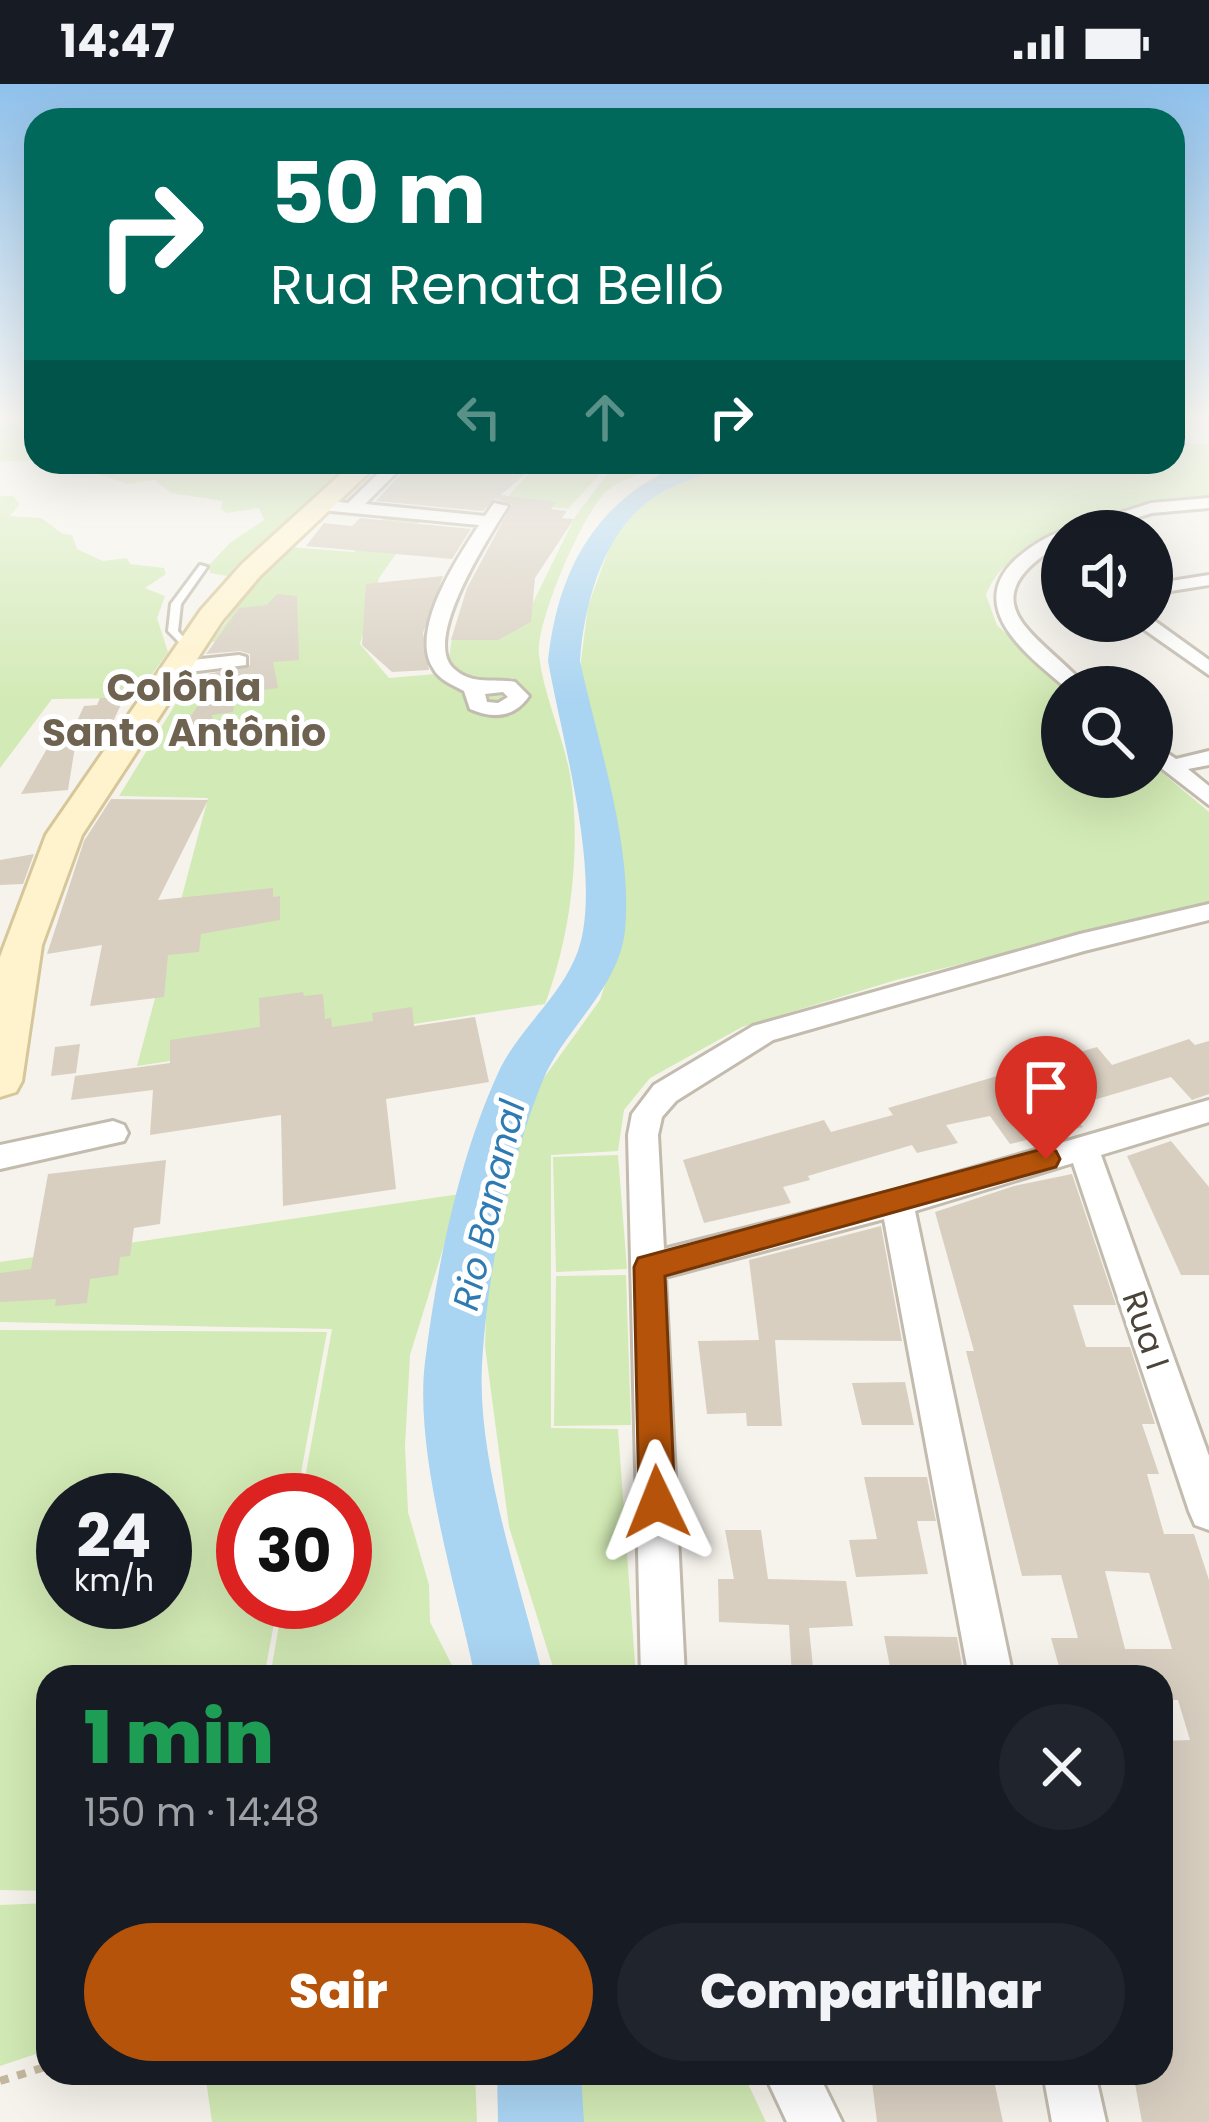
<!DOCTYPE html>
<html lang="pt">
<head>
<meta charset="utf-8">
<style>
  :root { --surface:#171b24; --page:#20242c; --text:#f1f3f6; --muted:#9ea1a6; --accent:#b45309 }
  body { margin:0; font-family:Poppins,sans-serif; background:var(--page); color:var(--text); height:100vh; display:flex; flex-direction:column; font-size:45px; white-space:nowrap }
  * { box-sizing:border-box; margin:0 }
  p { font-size:39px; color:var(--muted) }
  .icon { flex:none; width:66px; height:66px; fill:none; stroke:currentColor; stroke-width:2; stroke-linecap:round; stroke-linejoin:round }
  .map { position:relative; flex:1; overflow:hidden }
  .side { position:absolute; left:36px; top:1581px; width:1137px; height:420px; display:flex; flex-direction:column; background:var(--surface); border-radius:36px; box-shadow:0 12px 48px #0002 }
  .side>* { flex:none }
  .hud { position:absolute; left:24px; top:24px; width:1161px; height:366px; border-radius:36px; box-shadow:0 12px 48px #0002; background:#00695c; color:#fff; overflow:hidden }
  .tools { position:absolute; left:1041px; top:426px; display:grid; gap:24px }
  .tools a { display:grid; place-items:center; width:132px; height:132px; border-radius:50%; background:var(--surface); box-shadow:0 12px 48px #0002; font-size:60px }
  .speed { position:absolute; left:36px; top:1389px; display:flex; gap:24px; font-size:60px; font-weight:700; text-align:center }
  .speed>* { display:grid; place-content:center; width:156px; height:156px; border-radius:50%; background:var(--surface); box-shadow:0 12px 48px #0002; line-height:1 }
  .speed small { font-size:30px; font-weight:400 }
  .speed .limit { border:18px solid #d22; background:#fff; color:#111 }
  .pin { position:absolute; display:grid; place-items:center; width:102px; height:102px; color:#fff; margin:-123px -51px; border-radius:50% 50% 50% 0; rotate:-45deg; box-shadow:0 0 12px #0007 }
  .pin .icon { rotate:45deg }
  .me { position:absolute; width:132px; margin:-66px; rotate:358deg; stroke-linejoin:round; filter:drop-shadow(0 0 9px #0008) }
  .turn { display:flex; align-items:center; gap:42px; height:252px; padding:0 48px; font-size:54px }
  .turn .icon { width:156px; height:156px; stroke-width:2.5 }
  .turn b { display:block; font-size:84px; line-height:102px }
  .lanes { display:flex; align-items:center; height:114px; padding:0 48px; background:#0003; justify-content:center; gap:60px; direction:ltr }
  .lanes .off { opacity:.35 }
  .round { display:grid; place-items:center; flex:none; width:126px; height:126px; border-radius:63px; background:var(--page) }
  .head { display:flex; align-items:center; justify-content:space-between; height:204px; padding:0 48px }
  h1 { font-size:72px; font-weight:800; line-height:90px; color:#1e9e55 }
  .primary-button { display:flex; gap:24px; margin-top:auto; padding:24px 48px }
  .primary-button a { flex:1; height:138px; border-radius:72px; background:var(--accent); color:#fff; font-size:48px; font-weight:800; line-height:138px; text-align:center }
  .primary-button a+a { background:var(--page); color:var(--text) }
  .status { display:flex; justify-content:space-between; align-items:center; height:84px; padding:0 60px; background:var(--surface); direction:ltr }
  .status svg { height:33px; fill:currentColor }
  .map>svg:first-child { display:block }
</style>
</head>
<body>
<div class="status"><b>14:47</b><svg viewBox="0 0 49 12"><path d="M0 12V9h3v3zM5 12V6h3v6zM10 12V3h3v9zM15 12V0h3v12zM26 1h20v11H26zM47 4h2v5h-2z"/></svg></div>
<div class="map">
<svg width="1209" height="2038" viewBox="0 0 1209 2038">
  <rect width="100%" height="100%" fill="#f6f3ec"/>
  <path fill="#d2eab5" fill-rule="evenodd" d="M 0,334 L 36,334 L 36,377 L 0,377 Z
    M 1173,359 L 1209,360 L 1209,415 C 1146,418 1010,443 986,511 L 997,541 L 1062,603 L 1062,693 L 1152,693 L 1152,680 L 1209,728 L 1209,819 L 896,896 L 742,943 L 650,994 L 624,1026 L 618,1067 L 551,1071 L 551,1344 L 618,1345 L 636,1593 L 556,1593 L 509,1443 L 485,1262 L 487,1209 L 497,1111 L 522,1035 L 538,1002 L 600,916 L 624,842 L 621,766 L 580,585 L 588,522 L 613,454 L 643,417 L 731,378 L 1173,378 Z
    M 45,378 L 351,378 L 227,492 L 210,489 L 209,481 L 231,458 L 264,436 L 259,424 L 226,429 L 221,425 L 223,417 L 172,409 L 154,396 L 127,400 L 96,389 L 95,384 L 77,388 L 78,382 L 70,381 L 60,390 L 48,390 L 50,382 Z
    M 539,378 L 611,378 L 568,425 L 503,418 Z
    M 616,378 L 685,378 C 659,386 631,389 609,405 C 584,424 535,540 539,571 C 544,616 567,659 572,704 C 580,773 570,854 545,920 L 137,982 L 208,714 L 119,712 L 181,611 L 246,612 L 271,562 L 212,558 L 255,497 L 288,463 L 354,468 L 386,432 L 421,435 L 379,494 L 360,560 L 389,594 L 447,589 L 452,554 L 521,543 L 575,433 Z
    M 0,412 L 13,412 L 20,420 L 10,432 L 41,434 L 63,450 L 72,451 L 77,465 L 103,477 L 127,474 L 130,480 L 164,484 L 166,490 L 145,504 L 165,512 L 157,534 L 168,568 L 135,614 L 52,615 L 0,684 Z
    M 618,1071 L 627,1185 L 556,1188 L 553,1073 Z
    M 460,1110 L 410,1271 L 405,1362 L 408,1428 L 429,1501 L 430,1538 L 458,1593 L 270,1593 L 283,1518 L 345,1518 L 345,1416 L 301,1416 L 332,1245 L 0,1238 L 0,1178 Z
    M 626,1191 L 631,1341 L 554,1342 L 556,1192 Z
    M 0,1246 L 327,1248 L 296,1416 L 243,1416 L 243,1518 L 278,1518 L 264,1593 L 48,1593 L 48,1807 L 0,1806 ZM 63,1416 L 165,1416 L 165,1518 L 63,1518 Z
    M 48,1819 L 48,1966 L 0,1982 L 0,1821 Z
    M 205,1989 L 475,1989 L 477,2038 L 212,2038 Z
    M 568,1989 L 743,1989 L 766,2038 L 570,2038 Z"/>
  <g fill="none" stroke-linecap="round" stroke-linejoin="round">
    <path fill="#a9d4f2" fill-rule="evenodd" d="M 687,378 L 721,378 C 705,394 676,399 656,412 C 604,445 584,519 580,577 C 598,660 633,761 625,846 C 619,905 564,945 543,996 C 509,1078 487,1192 482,1281 C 477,1379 520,1497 543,1593 L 475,1593 C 456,1502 414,1369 425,1278 C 437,1182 458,1076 499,987 C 522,938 574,904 583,847 C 596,771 562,655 548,577 C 558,483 598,413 687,378 Z
      M 497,1989 L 581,1989 L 584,2038 L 498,2038 Z"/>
  </g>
  <path fill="#d8cfc1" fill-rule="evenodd" d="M 412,378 L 533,383 L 501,411 L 557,418 L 551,425 L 567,427 L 562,434 L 574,435 L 535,494 L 531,538 L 498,556 L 451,556 L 467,504 L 512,420 L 495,415 L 483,427 L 376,417 Z
    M 360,434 L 471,445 L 452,475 L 306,462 L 324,439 L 352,442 Z
    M 443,492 L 423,549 L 429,586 L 392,588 L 362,561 L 366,500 Z
    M 277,510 L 297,512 L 299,576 L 273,578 L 278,604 L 235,610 L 233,628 L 212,631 L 214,644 L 206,645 L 207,651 L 183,654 L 179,649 L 182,633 L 191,632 L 204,612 L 203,591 L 250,581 L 250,570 L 240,567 L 206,570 L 239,524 L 267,521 Z
    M 100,614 L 124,614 L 111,642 L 103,643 L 89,661 L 75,663 L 68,706 L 21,710 L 56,649 L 68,648 L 69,638 L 77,637 L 84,622 L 97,621 Z
    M 111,715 L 208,716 L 158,816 L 273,804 L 273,813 L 280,812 L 280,836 L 201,850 L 199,868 L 168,871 L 164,913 L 90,922 L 102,861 L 47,870 L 84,757 Z
    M 34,770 L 23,800 L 0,801 L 0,776 Z
    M 303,908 L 304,912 L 323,910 L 325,935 L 331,934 L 332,943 L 373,937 L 372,929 L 412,923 L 414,942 L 475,933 L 489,998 L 386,1015 L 396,1105 L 283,1122 L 281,1031 L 150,1051 L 153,1006 L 71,1016 L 75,992 L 170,979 L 170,956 L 260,943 L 259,914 Z
    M 1189,955 L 1195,961 L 1209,957 L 1209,1010 L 1192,1016 L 1171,993 L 1067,1024 L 1083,1043 L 1010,1060 L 990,1032 L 946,1041 L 958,1059 L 917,1069 L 912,1061 L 808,1092 L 810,1096 L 783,1103 L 791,1119 L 704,1139 L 683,1076 L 824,1036 L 831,1048 L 893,1031 L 888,1024 L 1097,963 L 1112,981 Z
    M 80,960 L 76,989 L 51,992 L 55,963 Z
    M 1171,1057 L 1209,1103 L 1209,1191 L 1181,1191 L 1127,1072 Z
    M 166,1076 L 160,1140 L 134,1144 L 130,1172 L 120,1173 L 118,1191 L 90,1195 L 87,1219 L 55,1222 L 56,1215 L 0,1218 L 0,1189 L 31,1185 L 48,1090 Z
    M 1072,1090 L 1116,1221 L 1073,1221 L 1086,1263 L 1130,1263 L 1155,1340 L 1142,1340 L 1159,1390 L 1147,1390 L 1164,1450 L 1194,1450 L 1209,1496 L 1209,2038 L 1142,2038 L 1133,1989 L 1161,1989 L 1161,1657 L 1190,1656 L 1178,1616 L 1161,1616 L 1161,1593 L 1062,1593 L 1051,1554 L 1078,1554 L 1061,1491 L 1022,1492 L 966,1267 L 974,1267 L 935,1128 L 1014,1102 ZM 1105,1487 L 1149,1489 L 1172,1565 L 1125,1565 Z
    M 881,1142 L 902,1257 L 775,1256 L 782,1342 L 747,1342 L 746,1329 L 707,1330 L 698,1257 L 759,1256 L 749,1176 Z
    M 905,1298 L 914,1341 L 862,1341 L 852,1299 Z
    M 864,1393 L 927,1393 L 936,1437 L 917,1437 L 928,1490 L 856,1493 L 849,1456 L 877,1455 Z
    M 725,1446 L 761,1446 L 768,1495 L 846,1497 L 853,1542 L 809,1544 L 814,1593 L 792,1593 L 789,1541 L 719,1538 L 718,1495 L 734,1495 Z
    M 884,1552 L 957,1553 L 964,1593 L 892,1593 Z
    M 956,1995 L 956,2000 L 994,1997 L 1003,2038 L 877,2038 L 872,1998 Z"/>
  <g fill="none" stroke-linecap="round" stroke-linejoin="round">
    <g stroke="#c2bbae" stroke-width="6">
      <path id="service" d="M 200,481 L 207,483 L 181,520 L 178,547 L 192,563 L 187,566 L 168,547 L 171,520 Z"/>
    </g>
    <g stroke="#c2bbae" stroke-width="6">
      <path id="minor" d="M 390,378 L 407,378 L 365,420 L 485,432 L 494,419 L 508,422 C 491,450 422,554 453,584 C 472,602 493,594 515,598 L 529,612 C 514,634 493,635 470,625 L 464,607 C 453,601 439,596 433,584 C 409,546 458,473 479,441 L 321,426 L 313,421 L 321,416 L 348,419 ZM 503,608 L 508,613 L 498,619 L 487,618 L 485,610 Z
        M 1209,414 L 1209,424 L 1152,429 L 1091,447 L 1064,447 L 1151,419 Z
        M 1062,447 L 1062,459 C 963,519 1038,549 1087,603 L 1065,603 C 1027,571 965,524 1015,476 C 1028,464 1047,452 1062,447 Z
        M 1209,491 L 1209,501 L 1152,510 L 1152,500 Z
        M 1152,535 L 1209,576 L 1209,591 L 1132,537 Z
        M 239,571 L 246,573 L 246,581 L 173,590 L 163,584 L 173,578 Z
        M 1152,659 L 1176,675 L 1209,667 L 1209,681 L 1188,685 L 1209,702 L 1209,721 L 1152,677 Z
        M 1209,820 L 1209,836 L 1084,867 L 773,956 L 676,1017 L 662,1033 L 658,1051 L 664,1165 L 897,1106 L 1209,1016 L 1209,1038 L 1101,1071 L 1209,1372 L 1209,1446 L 1195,1441 L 1189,1427 L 1073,1079 L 915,1127 L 1013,1593 L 969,1593 L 884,1135 L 665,1193 L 685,1593 L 641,1593 L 628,1051 L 632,1030 L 654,1001 L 753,942 L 1080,850 Z
        M 113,1037 L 124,1041 L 128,1049 L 124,1057 L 0,1085 L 0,1061 Z
        M 764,1989 L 818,1989 L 842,2038 L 787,2038 Z
        M 1043,1989 L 1095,1989 L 1106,2038 L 1052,2038 Z"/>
    </g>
    <g stroke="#d6c79b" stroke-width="6">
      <path id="secondary" d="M 354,378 L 380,378 L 260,492 L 222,537 L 82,751 L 42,861 L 22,997 L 16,1008 L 0,1013 L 0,873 L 46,751 L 201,526 L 242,480 Z"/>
    </g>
    <path stroke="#c4b79f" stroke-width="8" stroke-dasharray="9 9" stroke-linecap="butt" d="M 0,1997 L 48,1982"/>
    <use href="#service" fill="#fff" fill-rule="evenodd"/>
    <use href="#minor" fill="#fff" fill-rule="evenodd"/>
    <use href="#secondary" fill="#fff3cd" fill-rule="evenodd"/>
  </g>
  <linearGradient id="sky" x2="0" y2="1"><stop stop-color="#8fc1ec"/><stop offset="0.54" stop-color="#fbfaf6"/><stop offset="1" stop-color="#fbfaf6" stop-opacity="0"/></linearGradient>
  <rect width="1209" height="620" fill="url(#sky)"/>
  <path fill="#b45309" stroke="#753606" stroke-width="3" d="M 1046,1064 L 1056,1067 L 1060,1075 L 1056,1083 L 665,1192 L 675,1418 L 670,1431 L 657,1436 L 644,1431 L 639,1418 L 634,1183 L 638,1174 Z"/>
  <g text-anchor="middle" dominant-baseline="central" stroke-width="10" stroke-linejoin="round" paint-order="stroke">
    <g font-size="33" fill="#4b4439" stroke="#fff">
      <text transform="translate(1146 1246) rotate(71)">Rua I</text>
    </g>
    <g font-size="36" font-style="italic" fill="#2e7ab2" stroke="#fff">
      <text transform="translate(489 1121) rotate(-77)">Rio Bananal</text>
    </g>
    <g font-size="39" font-weight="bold" fill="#6e6250" stroke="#fff">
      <text x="184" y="603">Colônia<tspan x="184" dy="45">Santo Antônio</tspan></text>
    </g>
  </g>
</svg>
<div class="tools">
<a><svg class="icon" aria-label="sound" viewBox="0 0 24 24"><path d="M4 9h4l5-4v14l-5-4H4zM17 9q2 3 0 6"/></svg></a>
<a><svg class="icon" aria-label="search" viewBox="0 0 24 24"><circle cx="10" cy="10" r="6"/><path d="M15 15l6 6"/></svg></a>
</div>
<div class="speed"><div>24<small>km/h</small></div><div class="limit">30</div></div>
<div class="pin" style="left:1046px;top:1075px;background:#d93025"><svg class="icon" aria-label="arrive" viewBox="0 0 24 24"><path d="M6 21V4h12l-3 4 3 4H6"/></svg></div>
<svg class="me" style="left:657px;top:1418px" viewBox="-20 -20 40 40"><path d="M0-17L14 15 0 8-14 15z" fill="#b45309" stroke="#fff" stroke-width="4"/></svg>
<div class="hud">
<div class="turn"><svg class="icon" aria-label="right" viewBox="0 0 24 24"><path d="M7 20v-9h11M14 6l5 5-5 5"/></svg><div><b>50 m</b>Rua Renata Belló</div></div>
<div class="lanes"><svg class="icon off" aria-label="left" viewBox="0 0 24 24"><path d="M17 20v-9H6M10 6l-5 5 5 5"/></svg><svg class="icon off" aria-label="ahead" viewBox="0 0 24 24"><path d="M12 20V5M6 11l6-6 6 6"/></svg><svg class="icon" aria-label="right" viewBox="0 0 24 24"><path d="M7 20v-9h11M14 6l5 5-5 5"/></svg></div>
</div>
<section class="side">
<div class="head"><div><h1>1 min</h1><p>150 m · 14:48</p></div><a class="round"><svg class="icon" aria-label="close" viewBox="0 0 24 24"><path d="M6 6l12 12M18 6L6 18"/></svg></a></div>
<div class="primary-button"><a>Sair</a><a>Compartilhar</a></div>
</section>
</div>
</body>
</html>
